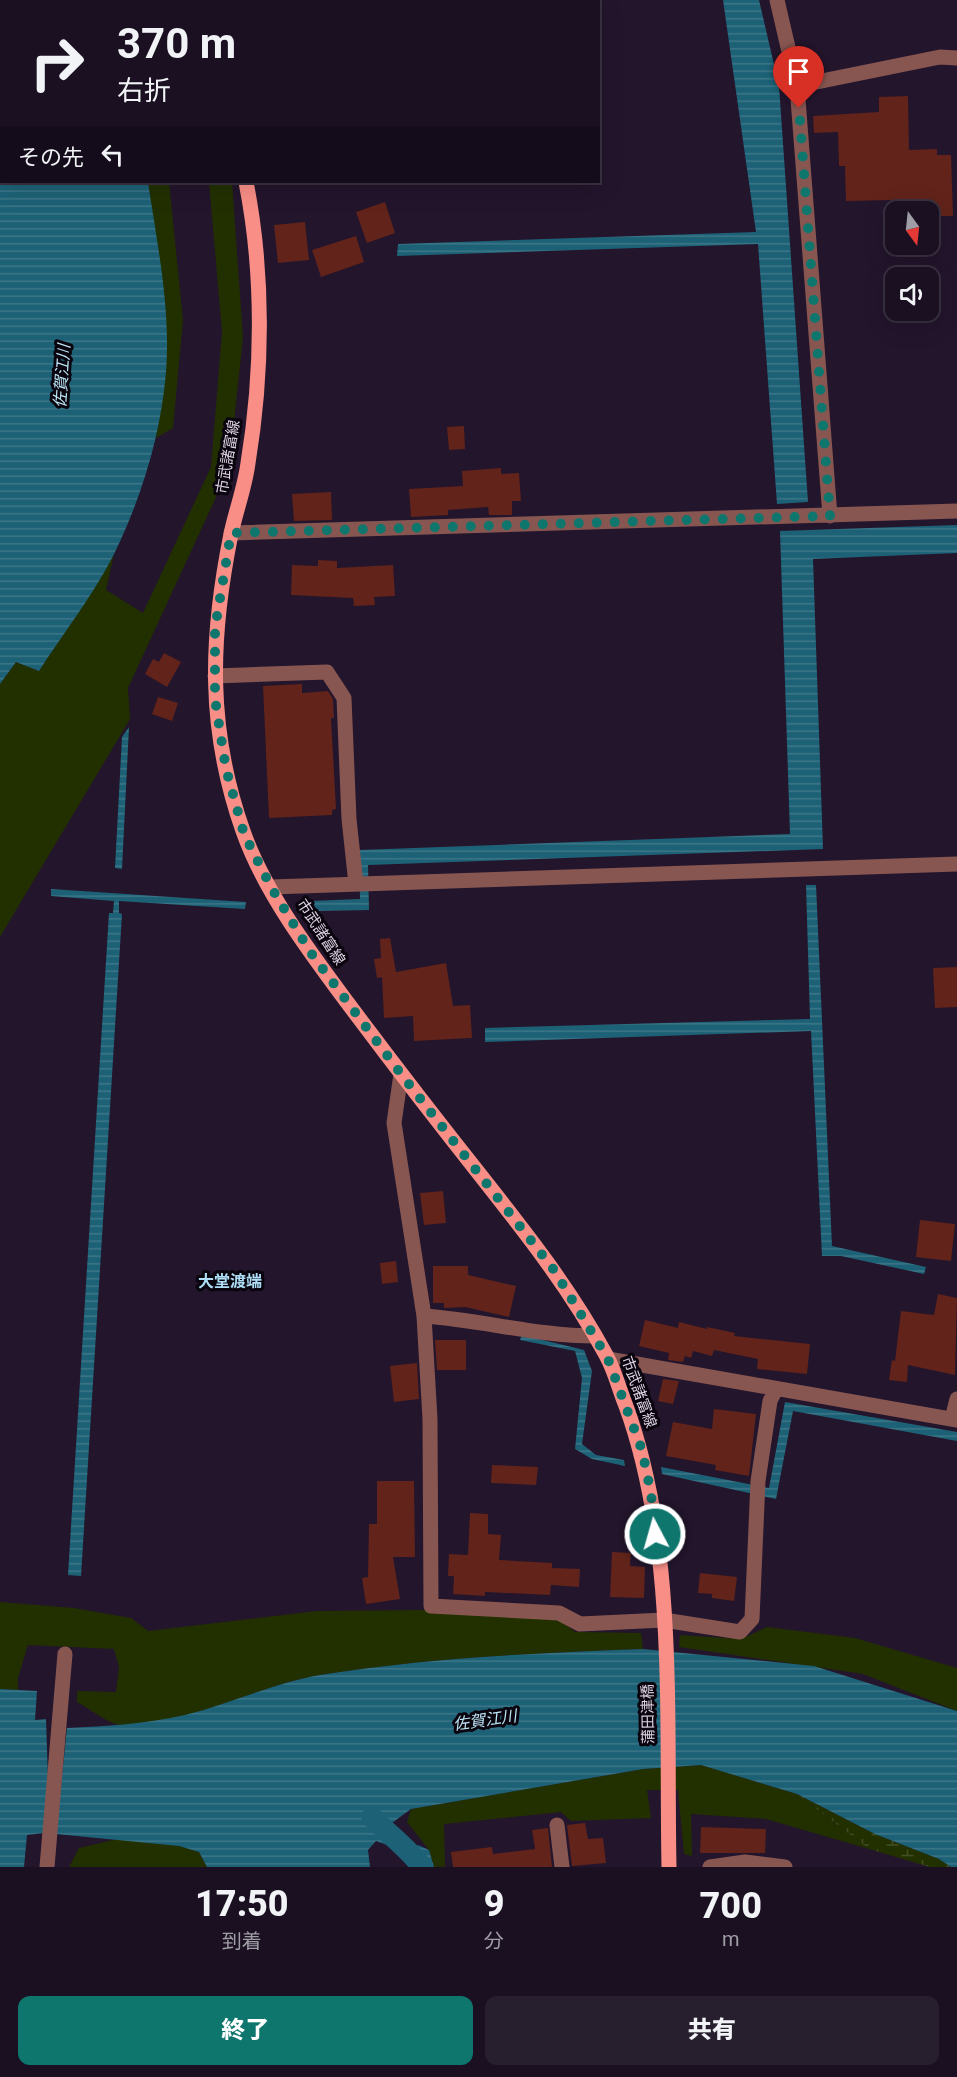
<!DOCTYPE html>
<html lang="ja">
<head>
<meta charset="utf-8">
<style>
  :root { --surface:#1a1021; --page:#271e2e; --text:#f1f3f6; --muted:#9f9da5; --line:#38303f; --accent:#0f766e }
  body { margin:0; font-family:Roboto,"Noto Sans JP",sans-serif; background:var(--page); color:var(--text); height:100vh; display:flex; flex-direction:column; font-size:22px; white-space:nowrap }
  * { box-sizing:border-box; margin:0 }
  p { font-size:20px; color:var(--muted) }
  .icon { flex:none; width:33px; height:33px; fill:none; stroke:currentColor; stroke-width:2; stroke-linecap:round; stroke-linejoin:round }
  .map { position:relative; height:1867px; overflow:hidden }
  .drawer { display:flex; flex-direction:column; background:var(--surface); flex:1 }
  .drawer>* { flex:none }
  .hud { position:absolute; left:0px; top:0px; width:600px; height:183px; box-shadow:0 6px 24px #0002,0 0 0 2px var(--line); background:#1a1021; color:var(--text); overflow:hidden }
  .needle { width:39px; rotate:165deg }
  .buttons { position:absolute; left:885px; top:201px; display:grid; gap:12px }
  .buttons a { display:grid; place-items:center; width:54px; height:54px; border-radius:12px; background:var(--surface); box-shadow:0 6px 24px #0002,0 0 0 2px var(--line); font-size:30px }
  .pin { position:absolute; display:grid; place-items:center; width:51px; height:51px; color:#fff; margin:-62px -26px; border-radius:50% 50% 50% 0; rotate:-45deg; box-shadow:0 0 6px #0007 }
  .pin .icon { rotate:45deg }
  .me { position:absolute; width:66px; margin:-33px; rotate:354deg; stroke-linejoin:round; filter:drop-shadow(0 0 4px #0008) }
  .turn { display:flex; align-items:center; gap:21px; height:126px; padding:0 18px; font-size:27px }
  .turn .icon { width:78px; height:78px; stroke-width:2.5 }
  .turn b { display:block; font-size:42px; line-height:51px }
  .then { display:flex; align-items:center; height:57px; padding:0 18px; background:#0003; gap:12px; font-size:22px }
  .eta { display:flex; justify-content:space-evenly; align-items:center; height:102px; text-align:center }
  .eta b { font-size:36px; font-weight:800; line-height:42px }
  .button { display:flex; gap:12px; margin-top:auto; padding:12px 18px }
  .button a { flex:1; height:69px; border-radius:12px; background:var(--accent); color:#fff; font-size:24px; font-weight:800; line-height:69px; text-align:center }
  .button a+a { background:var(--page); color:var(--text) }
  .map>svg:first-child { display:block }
</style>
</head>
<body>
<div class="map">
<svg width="957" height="1867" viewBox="0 0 957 1867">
  <defs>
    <pattern id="wetland-marsh" width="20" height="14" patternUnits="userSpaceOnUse" patternTransform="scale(1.5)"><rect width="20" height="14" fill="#223000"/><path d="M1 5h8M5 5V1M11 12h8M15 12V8" fill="none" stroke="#424d25"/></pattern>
    <pattern id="water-rules" width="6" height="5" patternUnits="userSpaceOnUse" patternTransform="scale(1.5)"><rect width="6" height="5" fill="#1d6176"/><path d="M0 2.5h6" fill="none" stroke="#3d7789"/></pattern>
  </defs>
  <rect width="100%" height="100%" fill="#23152c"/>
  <path fill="#223000" d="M 148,182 L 169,182 L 183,320 L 173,428 L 156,438 L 166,371 L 165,314 Z
    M 209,182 L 232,182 L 243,337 L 229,469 L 128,688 L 130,719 L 0,937 L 0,684 L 16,662 L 39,671 L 114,554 L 106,590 L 143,613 L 211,467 L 222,332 Z
    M 0,1602 L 74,1608 L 131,1618 L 148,1631 L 317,1611 L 425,1610 L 557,1617 L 575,1632 L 641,1633 L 643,1649 C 535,1653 427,1658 320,1675 C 253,1686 189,1727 121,1725 C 108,1724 89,1708 77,1702 L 77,1691 L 116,1692 L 119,1667 L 114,1649 L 28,1645 L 18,1678 L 18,1690 L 0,1689 Z
    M 767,1627 L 855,1638 L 957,1668 L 957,1711 L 863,1674 L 679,1647 L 680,1635 L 741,1639 Z
    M 701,1765 L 797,1794 L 869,1849 L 766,1819 L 691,1814 L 692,1856 L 684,1854 L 678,1790 L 647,1790 L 651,1818 L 571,1821 L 561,1812 L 444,1824 L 445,1867 L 434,1867 L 429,1850 L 407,1822 L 411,1809 L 643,1769 Z
    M 117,1839 L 179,1846 L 199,1852 L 207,1867 L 69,1867 L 79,1848 Z"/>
  <path fill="url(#wetland-marsh)" d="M 797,1794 L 875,1834 L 939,1859 L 951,1867 L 930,1867 L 869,1849 Z"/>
  <path fill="url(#water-rules)" d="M 0,0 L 94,0 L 2,2 L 2,182 L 148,182 C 157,243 171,309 166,372 C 161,434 142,496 115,552 C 96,591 63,634 39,671 L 16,662 L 0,684 Z
    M 723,0 L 759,0 L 779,86 L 808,502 L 777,504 L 758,244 L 397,256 L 398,244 L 756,232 Z
    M 957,525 L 957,553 L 813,559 L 823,849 L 368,865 L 369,910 L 310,911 L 311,901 L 360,899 L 359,850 L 790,834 L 780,531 Z
    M 129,727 L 122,869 L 115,868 L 122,737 Z
    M 806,885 L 816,885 L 832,1246 L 926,1267 L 924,1274 L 841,1256 L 822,1256 L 811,1031 L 485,1042 L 485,1028 L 810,1019 Z
    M 51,889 L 246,902 L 245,909 L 119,901 L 119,913 L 122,914 L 81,1576 L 68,1575 L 109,913 L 113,913 L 114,901 L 51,896 Z
    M 522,1335 L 584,1350 L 592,1371 L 582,1444 L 596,1455 L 624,1460 L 625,1466 L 592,1459 L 575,1449 L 582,1378 L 575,1351 L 520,1340 Z
    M 785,1402 L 957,1432 L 957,1441 L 793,1411 L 776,1499 L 662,1474 L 661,1467 L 769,1488 Z
    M 643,1649 L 814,1666 L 957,1711 L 957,1867 L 951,1867 L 939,1859 L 875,1834 L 797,1794 L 701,1765 L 643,1769 L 411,1809 L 392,1823 L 398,1831 L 387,1845 L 376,1841 L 368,1850 L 370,1867 L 207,1867 L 199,1852 L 179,1846 L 56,1834 L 67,1728 C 106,1726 146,1724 185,1715 C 230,1704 273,1683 320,1675 C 427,1658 535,1653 643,1649 Z
    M 0,1689 L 37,1691 L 35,1720 L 46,1719 L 48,1779 L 44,1833 L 27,1835 L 24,1867 L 0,1867 Z
    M 418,1845 L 429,1850 L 434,1867 L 410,1867 L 406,1859 Z"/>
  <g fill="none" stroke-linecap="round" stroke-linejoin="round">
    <path stroke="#1d6176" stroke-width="21" d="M 372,1817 C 388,1834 408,1848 422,1867"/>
  </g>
  <path fill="#61231a" d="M 908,96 L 909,150 L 937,149 L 937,155 L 951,155 L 953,216 L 928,216 L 928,212 L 892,212 L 892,200 L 846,201 L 845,166 L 839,166 L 838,132 L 814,133 L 813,116 L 879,112 L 879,97 Z
    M 385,202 L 395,233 L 367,243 L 356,212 Z
    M 305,222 L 309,260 L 278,263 L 274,225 Z
    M 356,236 L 364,262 L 321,277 L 312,250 Z
    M 464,426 L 465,449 L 449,450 L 447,427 Z
    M 501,468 L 501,474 L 519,473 L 521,501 L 512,501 L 512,515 L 489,515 L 488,507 L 448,510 L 448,515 L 411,517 L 409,489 L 463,486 L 462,471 Z
    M 331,492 L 332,520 L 294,521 L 292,494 Z
    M 318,560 L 337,561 L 337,568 L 393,565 L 395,596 L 374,597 L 375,605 L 354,606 L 353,598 L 291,595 L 292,565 L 318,566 Z
    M 164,653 L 181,662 L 167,687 L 145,674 L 153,659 L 159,662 Z
    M 302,684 L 302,693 L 328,691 L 333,699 L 334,718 L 331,718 L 336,809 L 332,810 L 332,815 L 269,818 L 263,686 Z
    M 158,697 L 178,703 L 172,721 L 152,714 Z
    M 390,938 L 396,972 L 446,963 L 453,1006 L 470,1005 L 472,1038 L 414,1041 L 413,1016 L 384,1018 L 382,977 L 377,978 L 374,959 L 381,958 L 380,939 Z
    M 957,967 L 957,1007 L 935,1008 L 933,968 Z
    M 443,1191 L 446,1223 L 424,1225 L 420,1193 Z
    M 920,1220 L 955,1224 L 951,1261 L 916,1257 Z
    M 396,1261 L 398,1282 L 382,1284 L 380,1263 Z
    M 433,1266 L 468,1266 L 468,1275 L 516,1286 L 509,1317 L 465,1307 L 444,1308 L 444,1303 L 433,1303 Z
    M 938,1294 L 957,1298 L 955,1375 L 908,1365 L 907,1382 L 889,1380 L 892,1360 L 895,1361 L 901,1311 L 934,1315 Z
    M 645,1320 L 678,1328 L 679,1322 L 707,1329 L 707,1327 L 735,1333 L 734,1336 L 810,1344 L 807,1374 L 757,1369 L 758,1359 L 714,1350 L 712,1356 L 693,1351 L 691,1358 L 685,1356 L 683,1362 L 668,1360 L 669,1353 L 639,1346 Z
    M 435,1340 L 466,1340 L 466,1370 L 437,1370 Z
    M 417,1363 L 419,1399 L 394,1402 L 390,1366 Z
    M 663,1379 L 679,1381 L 673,1404 L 658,1401 Z
    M 714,1409 L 756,1414 L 749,1476 L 715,1470 L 716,1465 L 666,1456 L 673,1422 L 712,1429 Z
    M 492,1465 L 538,1467 L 536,1485 L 491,1483 Z
    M 377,1481 L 414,1481 L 415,1557 L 393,1557 L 400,1599 L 366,1604 L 362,1578 L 368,1577 L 369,1524 L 377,1524 Z
    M 470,1513 L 488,1514 L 488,1534 L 501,1535 L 499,1560 L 552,1563 L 552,1568 L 580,1569 L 579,1587 L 551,1585 L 550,1595 L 485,1592 L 485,1596 L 453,1594 L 454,1576 L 448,1576 L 449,1554 L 468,1555 Z
    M 612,1552 L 631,1553 L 630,1566 L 645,1567 L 644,1598 L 610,1597 Z
    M 700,1573 L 737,1577 L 734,1601 L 712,1598 L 712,1594 L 698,1593 Z
    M 585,1823 L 588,1839 L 603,1838 L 606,1863 L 572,1866 L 567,1825 Z
    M 701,1827 L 766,1829 L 765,1853 L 700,1853 Z
    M 548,1828 L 552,1867 L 453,1867 L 451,1852 L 492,1847 L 493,1854 L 535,1849 L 532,1830 Z"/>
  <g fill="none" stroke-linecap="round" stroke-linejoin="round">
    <path stroke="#885651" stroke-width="15" d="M 393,0 L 393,2
      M 777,0 L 797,86 L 830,516
      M 510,2 L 515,0
      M 797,86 L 940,57 L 957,58
      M 231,533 L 957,511
      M 215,676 L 327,672 L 344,698 L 349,819 L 356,884
      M 271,887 L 957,864
      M 401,1074 L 394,1123 L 424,1316 L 430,1419 L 431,1606 L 559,1613 L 580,1624 L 664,1620 L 740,1632 L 752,1619 L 758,1481 L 770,1401 L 776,1389
      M 424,1316 C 481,1320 538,1336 595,1336
      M 608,1359 L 957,1420
      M 952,1419 L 957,1399
      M 557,1825 L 562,1867
      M 47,1867 L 65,1654
      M 710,1867 L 745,1862 L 785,1867"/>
    <path stroke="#f88e86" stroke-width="15" d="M 207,0 L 207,2
      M 246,182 C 264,273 263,372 248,463 C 245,487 236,510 231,534 C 210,638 207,729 243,831 C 264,891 309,951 347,1002 C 391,1061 435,1118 481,1176 C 526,1233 571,1290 606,1355 C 615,1371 619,1389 626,1406 C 677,1546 666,1719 669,1867"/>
  </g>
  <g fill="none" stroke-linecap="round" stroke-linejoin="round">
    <path stroke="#0f766e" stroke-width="10" stroke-dasharray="0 18" d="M 655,1534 L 651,1493 L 642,1450 L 608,1359 L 554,1270 L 401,1074 L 311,953 L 271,887 L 244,834 L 226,769 L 215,699 L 215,628 L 231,533 L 830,516 L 799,108"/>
  </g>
  <g text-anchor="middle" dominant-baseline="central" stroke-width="6" stroke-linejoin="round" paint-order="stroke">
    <g font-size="15" fill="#ddd3e3" stroke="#09040d">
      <text transform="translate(228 457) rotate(-80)">市武諸富線</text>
      <text transform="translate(321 932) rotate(57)">市武諸富線</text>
      <text transform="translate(639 1392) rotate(70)">市武諸富線</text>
      <text transform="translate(648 1714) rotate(-91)">蒲田津橋</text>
    </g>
    <g font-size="16" font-style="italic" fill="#bde7f7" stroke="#09040d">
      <text transform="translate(62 376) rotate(-86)">佐賀江川</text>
      <text transform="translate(485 1720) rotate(-8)">佐賀江川</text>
    </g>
    <g font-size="16" font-weight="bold" fill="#addef6" stroke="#09040d">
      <text x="230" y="1281">大堂渡端</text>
    </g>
  </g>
</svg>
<div class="buttons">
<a><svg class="needle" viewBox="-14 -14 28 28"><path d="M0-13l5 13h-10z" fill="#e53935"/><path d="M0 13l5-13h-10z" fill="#9f9da5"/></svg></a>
<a><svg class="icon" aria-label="sound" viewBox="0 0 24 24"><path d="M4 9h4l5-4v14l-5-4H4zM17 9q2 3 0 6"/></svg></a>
</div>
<div class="pin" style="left:799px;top:108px;background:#d93025"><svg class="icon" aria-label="arrive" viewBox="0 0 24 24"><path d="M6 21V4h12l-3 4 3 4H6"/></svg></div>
<svg class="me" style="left:655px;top:1534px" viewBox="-20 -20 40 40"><circle r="17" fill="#0f766e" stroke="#fff" stroke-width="3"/><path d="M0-11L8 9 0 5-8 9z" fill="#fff"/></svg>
<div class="hud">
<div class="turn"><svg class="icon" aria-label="right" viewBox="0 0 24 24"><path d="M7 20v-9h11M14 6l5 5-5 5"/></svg><div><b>370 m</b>右折</div></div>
<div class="then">その先<svg class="icon" aria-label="left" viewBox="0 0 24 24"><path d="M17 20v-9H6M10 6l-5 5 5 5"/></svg></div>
</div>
</div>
<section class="drawer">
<div class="eta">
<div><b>17:50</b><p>到着</p></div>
<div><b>9</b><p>分</p></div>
<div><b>700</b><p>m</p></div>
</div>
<div class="button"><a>終了</a><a>共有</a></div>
</section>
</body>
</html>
